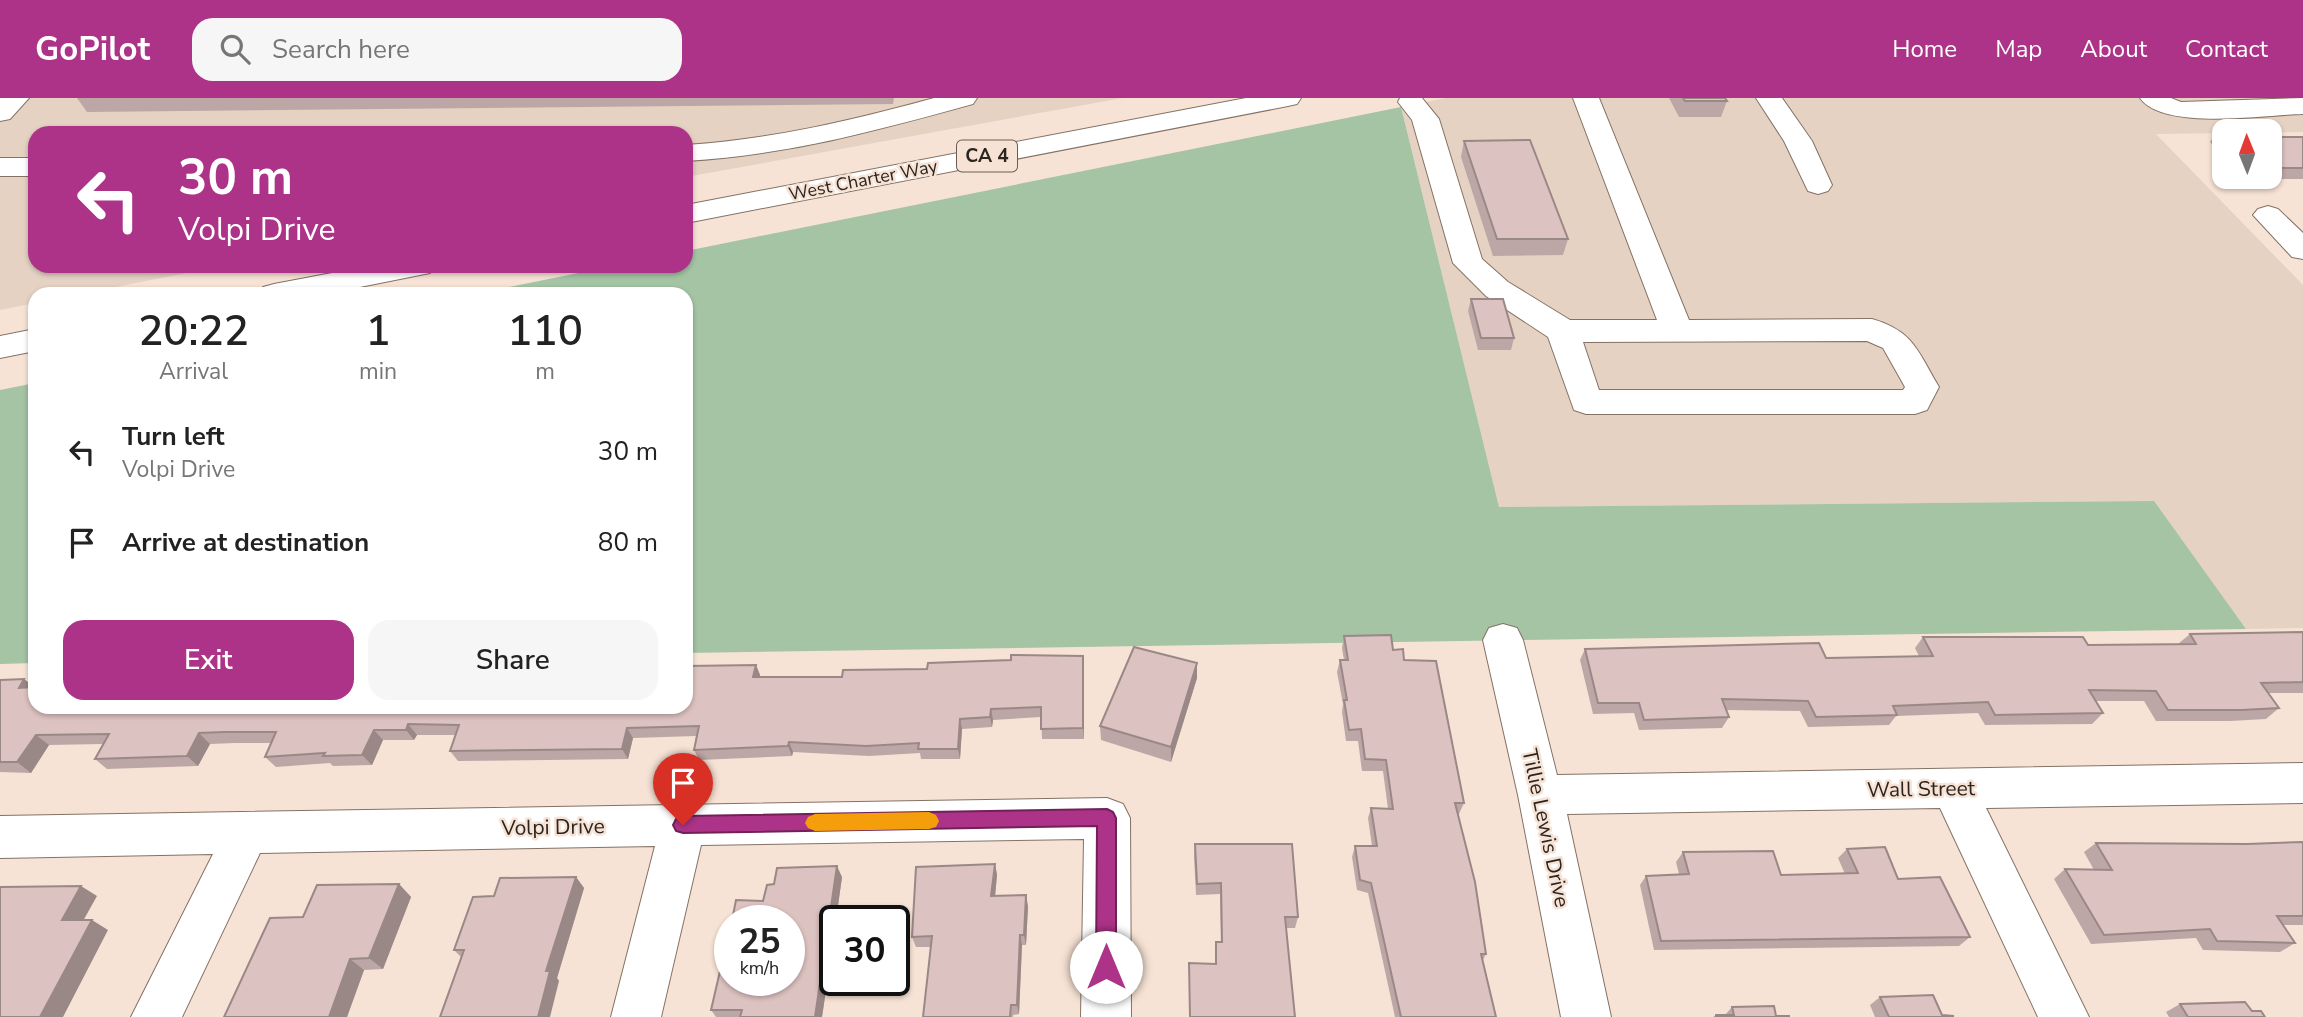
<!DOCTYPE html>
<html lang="en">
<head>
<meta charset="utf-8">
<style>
  :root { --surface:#fff; --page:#f6f6f6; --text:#222; --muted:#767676; --accent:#ac3387 }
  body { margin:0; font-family:"Nunito Sans",sans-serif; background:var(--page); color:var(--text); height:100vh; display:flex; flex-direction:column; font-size:26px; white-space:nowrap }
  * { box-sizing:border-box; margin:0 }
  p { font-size:23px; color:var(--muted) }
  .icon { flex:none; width:38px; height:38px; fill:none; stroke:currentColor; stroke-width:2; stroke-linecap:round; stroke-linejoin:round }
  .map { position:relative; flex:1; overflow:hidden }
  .sheet { position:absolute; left:28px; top:189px; width:665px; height:427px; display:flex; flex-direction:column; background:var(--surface); border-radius:21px; box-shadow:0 2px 5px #0004 }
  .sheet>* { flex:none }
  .banner { position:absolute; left:28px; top:28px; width:665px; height:147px; border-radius:21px; box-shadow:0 2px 5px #0004; background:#ac3387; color:#fff; overflow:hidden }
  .needle { width:46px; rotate:359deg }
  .buttons { position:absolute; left:2212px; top:21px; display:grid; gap:14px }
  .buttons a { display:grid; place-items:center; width:70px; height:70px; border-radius:14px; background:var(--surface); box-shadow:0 2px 5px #0004; font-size:35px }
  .speed { position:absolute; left:714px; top:807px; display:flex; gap:14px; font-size:35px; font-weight:700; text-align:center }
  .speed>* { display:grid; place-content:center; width:91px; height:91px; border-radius:50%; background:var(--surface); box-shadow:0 2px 5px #0004; line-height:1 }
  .speed small { font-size:18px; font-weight:400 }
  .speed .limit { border:4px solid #111; border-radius:10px; background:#fff; color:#111 }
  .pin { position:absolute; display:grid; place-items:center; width:60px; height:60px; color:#fff; margin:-72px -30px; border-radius:50% 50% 50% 0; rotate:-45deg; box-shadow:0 0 7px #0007 }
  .pin .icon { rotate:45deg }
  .me { position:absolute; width:77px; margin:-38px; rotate:0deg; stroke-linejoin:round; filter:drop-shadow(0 0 5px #0008) }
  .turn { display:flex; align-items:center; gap:24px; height:147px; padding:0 35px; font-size:32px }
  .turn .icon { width:91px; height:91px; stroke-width:2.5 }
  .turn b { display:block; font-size:49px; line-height:60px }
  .eta { display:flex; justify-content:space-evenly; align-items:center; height:119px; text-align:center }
  .eta b { font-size:42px; font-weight:600; line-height:49px }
  .action { display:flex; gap:14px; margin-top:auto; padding:14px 35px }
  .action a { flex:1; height:80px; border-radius:21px; background:var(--accent); color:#fff; font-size:28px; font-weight:600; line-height:80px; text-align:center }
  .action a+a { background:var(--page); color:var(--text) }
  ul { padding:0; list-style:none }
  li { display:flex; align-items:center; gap:21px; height:91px; padding:0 35px }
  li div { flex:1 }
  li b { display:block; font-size:26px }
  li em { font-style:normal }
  header { display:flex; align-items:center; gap:42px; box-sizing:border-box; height:98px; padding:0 35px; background:var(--accent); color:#fff }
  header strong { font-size:33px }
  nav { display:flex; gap:38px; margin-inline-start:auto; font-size:24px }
  .search { width:490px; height:63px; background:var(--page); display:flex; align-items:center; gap:18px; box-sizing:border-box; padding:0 24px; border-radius:21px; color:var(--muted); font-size:26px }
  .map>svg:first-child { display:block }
</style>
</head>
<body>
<header>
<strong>GoPilot</strong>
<div class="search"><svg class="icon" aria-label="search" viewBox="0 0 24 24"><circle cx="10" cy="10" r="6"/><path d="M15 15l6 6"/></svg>Search here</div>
<nav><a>Home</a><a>Map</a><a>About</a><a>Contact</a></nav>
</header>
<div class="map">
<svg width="2303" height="919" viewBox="0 0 2303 919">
  <rect width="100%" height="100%" fill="#f7e3d5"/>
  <path fill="#e5d2c3" d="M 0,0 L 1123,0 L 686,79 L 686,35 L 35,35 L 35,168 L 222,168 L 80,196 L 35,196 L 35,205 L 0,212 Z
    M 1446,0 L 2303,0 L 2303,34 L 2156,36 L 2303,187 L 2303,530 L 2246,531 L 2153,403 L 1499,409 L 1401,9 Z"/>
  <path fill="#a4c4a4" d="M 1401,9 L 1499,409 L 2154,403 L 2246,531 L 686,555 L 686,196 L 474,196 L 613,168 L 686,168 L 686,153 Z
    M 35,285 L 35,565 L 0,566 L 0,292 Z"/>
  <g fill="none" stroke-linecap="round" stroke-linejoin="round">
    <g stroke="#837265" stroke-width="2">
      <path id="minor" d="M 0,0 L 29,0 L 10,21 L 0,23 Z
        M 934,0 L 977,0 L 973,6 C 875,33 788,57 686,63 L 686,47 C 773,41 850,23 934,0 Z
        M 1400,0 L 1422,0 L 1439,21 L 1482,161 L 1508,184 L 1570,222 L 1657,222 L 1573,0 L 1599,0 L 1689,222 L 1872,221 C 1914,233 1918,254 1939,289 L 1927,312 L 1915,316 L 1586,316 L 1574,312 L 1548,239 L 1486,198 L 1453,165 L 1412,22 L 1398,4 ZM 1867,243 L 1883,250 L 1905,289 L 1903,292 L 1599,292 L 1583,244 Z
        M 1756,0 L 1782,0 L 1812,43 L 1832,87 L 1828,93 L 1818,96 L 1808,93 L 1784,43 Z
        M 2140,0 L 2171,0 L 2181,4 L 2303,0 L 2303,16 C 2265,17 2163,33 2140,0 Z
        M 0,60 L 35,60 L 35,78 L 0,78 Z
        M 2268,108 L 2278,111 L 2303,135 L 2303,161 L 2292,159 L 2253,117 L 2258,111 Z
        M 1503,526 L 1517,530 L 1523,542 L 1557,677 L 2303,665 L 2303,705 L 1986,710 L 2089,919 L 2038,919 L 1940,710 L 1567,716 L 1611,919 L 1561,919 L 1518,697 L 1483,542 L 1489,530 Z
        M 1107,700 L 1123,706 L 1130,720 L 1131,919 L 1081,919 L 1084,741 L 701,747 L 661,919 L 611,919 L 655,748 L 260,755 L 182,919 L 131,919 L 213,756 L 0,760 L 0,718 Z"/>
    </g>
    <g stroke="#837265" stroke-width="2">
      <path id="highway" d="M 1246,0 L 1301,0 L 1297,6 L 1288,8 L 686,125 L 686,107 Z
        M 369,168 L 434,168 L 430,175 L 325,196 L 258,196 L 263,189 L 274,186 Z
        M 35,231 L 35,253 L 0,260 L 0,238 Z"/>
    </g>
    <use href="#minor" fill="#fff" fill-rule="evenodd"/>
    <use href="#highway" fill="#fff" fill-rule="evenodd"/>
  </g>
  <path fill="#bda7a6" d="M 77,0 L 894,0 L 893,6 L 87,14 Z
    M 1669,0 L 1725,0 L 1727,3 L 1721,19 L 1679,19 Z
    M 2218,33 L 2224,33 L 2224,58 L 2210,44 Z
    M 2303,39 L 2303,81 L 2270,81 L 2268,79 L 2270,79 L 2270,40 Z
    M 1464,43 L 1568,141 L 1563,157 L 1493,158 L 1461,59 Z
    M 1471,201 L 1514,240 L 1511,252 L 1478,252 L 1468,213 Z
    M 2303,534 L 2303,595 L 2268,595 L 2279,610 L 2266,621 L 2230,623 L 2156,623 L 2144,603 L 2095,603 L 2103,615 L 2092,626 L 1985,627 L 1978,615 L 1896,618 L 1889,627 L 1808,629 L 1800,613 L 1726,612 L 1729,619 L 1722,630 L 1639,632 L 1634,615 L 1593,616 L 1580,562 L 1585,551 L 1826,560 L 1919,558 L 1915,550 L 1923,539 L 2088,547 L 2178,546 L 2190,536 Z
    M 1344,538 L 1393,552 L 1404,562 L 1464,705 L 1459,716 L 1458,716 L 1486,856 L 1483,862 L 1496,919 L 1395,919 L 1368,795 L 1357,792 L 1352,759 L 1355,748 L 1372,748 L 1368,720 L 1371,710 L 1388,711 L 1383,673 L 1362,673 L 1358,643 L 1346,643 L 1342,614 L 1343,606 L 1337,574 L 1340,562 L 1344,562 L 1342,550 Z
    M 1083,558 L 1084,641 L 1042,641 L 1041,619 L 993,622 L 992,629 L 962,631 L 960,661 L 921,661 L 920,655 L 869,658 L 793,654 L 792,658 L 699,662 L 694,652 L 696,638 L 633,640 L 628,661 L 458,663 L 450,653 L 455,637 L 417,637 L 414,642 L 383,642 L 372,667 L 333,668 L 330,665 L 276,669 L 265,659 L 272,645 L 235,645 L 210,646 L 198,668 L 107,671 L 95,661 L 103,646 L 49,647 L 31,675 L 0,674 L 0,582 L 24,581 L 34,589 L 686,609 L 756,567 L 760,577 L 760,579 L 842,579 L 1011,562 Z
    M 1197,565 L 1197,580 L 1171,664 L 1101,642 L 1100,628 Z
    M 2303,744 L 2303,827 L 2283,827 L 2295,845 L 2280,854 L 2203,852 L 2196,840 L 2091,846 L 2054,781 L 2065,771 L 2094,772 L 2084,754 L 2096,745 L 2247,746 Z
    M 1195,746 L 1298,819 L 1295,830 L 1286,830 L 1295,919 L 1189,919 L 1189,865 L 1215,866 L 1216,844 L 1221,844 L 1220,796 L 1196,797 L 1194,758 Z
    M 1847,751 L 1898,781 L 1970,839 L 1959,848 L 1654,852 L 1640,787 L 1646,778 L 1679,776 L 1676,764 L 1683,754 L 1781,777 L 1845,776 L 1838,760 Z
    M 995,766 L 997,777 L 995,798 L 1028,808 L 1026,847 L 1022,847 L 1019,916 L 1013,917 L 1013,919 L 923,919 L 931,849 L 916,849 L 912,839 Z
    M 576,779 L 584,790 L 557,880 L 559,883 L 461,859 L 454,852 L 494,798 Z
    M 842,779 L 836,822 L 835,822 L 835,831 L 822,919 L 716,919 L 711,912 L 763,803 Z
    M 399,786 L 411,799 L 383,871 L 364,872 L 347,919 L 303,819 Z
    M 1880,899 L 1942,917 L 1953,919 L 1875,919 L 1870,907 Z
    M 2180,906 L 2252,913 L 2265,919 L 2169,919 L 2166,914 Z
    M 1732,909 L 1776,918 L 1789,919 L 1713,919 L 1716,917 L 1725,917 Z"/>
  <path fill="#9a8887" d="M 1083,558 L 1084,569 L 1084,641 L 1083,630 Z
    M 1197,565 L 1197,580 L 1171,664 L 1171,649 Z
    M 756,567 L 760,577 L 757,590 L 753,579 Z
    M 24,581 L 35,590 L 19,590 Z
    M 991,611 L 993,622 L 992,629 L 990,619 Z
    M 960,621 L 962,631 L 960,661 L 958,651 Z
    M 408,626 L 417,637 L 414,642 L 406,632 Z
    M 627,630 L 633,640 L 628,661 L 622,651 Z
    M 374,632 L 383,642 L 372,667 L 362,657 Z
    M 199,635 L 210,646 L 198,668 L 187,658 Z
    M 36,637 L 49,647 L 31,675 L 17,664 Z
    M 789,644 L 793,654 L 792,658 L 788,648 Z
    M 995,766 L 997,777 L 994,809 L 991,798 Z
    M 837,768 L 842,779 L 836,822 L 835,822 L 835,831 L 822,919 L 815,919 Z
    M 576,779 L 584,790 L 557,880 L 559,883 L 550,919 L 538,919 L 546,873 Z
    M 399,786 L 411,799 L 383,871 L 369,860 Z
    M 81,788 L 97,798 L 78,832 L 62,822 Z
    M 1026,797 L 1028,808 L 1026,847 L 1024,837 Z
    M 92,822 L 108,832 L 63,919 L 40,919 Z
    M 1020,837 L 1022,847 L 1019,916 L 1017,907 Z
    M 350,861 L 364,872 L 347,919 L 329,919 Z"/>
  <path fill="#dcc2c1" stroke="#9a8887" stroke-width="2" d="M 1683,0 L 1725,0 L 1727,3 L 1685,3 Z
    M 2218,33 L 2263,33 L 2224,33 L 2224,39 Z
    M 2303,39 L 2303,70 L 2279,70 L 2270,62 L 2270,39 Z
    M 1530,42 L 1568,141 L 1497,141 L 1464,43 Z
    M 1471,201 L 1503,201 L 1514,240 L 1481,240 Z
    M 2303,534 L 2303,584 L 2261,585 L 2279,610 L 2242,612 L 2168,612 L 2156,593 L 2089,592 L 2103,615 L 1995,617 L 1988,604 L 1893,608 L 1897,617 L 1816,619 L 1808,603 L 1722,601 L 1729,619 L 1644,622 L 1639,605 L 1598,605 L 1585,551 L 1819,545 L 1826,560 L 1933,558 L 1923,539 L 2083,539 L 2088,547 L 2196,546 L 2190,536 Z
    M 1391,537 L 1393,552 L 1403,551 L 1404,562 L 1436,563 L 1464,705 L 1455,705 L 1475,784 L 1486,856 L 1481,856 L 1496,919 L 1401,919 L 1371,785 L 1360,782 L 1355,748 L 1377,748 L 1371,710 L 1393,711 L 1386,662 L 1365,661 L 1361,631 L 1349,632 L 1344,602 L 1347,602 L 1340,562 L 1348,562 L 1344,538 Z
    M 1134,549 L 1197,565 L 1171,649 L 1100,628 Z
    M 1011,557 L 1083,558 L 1083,630 L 1041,631 L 1041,609 L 991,611 L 990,619 L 960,621 L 958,651 L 918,651 L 919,645 L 866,648 L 789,644 L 788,648 L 694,652 L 699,628 L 627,630 L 622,651 L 450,653 L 459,627 L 408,626 L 406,632 L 374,632 L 362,657 L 323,658 L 325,655 L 265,659 L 276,634 L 224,634 L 199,635 L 187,658 L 95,661 L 109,636 L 36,637 L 17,664 L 0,664 L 0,582 L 24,581 L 19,590 L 35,589 L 35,609 L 686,609 L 686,568 L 756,567 L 753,579 L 842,579 L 843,572 L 927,571 L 928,565 L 1011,562 Z
    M 2303,744 L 2303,818 L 2277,818 L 2295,845 L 2217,843 L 2210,831 L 2104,837 L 2065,771 L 2112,772 L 2096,745 L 2247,746 Z
    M 1195,746 L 1292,746 L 1298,819 L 1285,819 L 1295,919 L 1190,919 L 1189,865 L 1216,866 L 1216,844 L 1222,844 L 1221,785 L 1197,786 Z
    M 1885,749 L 1898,781 L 1940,779 L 1970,839 L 1661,843 L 1646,778 L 1689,776 L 1683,754 L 1773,753 L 1781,777 L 1858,775 L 1847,751 Z
    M 995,766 L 991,798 L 1026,797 L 1024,837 L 1020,837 L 1017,907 L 1011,907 L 1010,919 L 923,919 L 932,838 L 912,839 L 916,769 Z
    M 837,768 L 815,919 L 740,919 L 742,912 L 711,912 L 730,830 L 730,882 L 789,882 L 789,822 L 732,822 L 736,802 L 763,803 L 767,787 L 774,786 L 777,770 Z
    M 576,779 L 546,873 L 550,873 L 538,919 L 440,919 L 464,852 L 454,852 L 473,799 L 494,798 L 500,780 Z
    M 399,786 L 369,860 L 350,861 L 329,919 L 224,919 L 270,820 L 303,819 L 317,787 Z
    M 81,788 L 62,822 L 92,822 L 40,919 L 0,919 L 0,789 Z
    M 1933,897 L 1942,917 L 1953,918 L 1953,919 L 1889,919 L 1880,899 Z
    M 2245,904 L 2252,913 L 2261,913 L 2265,919 L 2188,919 L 2180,906 Z
    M 1774,908 L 1776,918 L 1789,918 L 1789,919 L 1716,919 L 1716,917 L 1734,917 L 1732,909 Z"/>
  <path fill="#ac3387" stroke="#702158" stroke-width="2" d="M 1107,711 L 1113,714 L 1116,720 L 1116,869 L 1113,876 L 1106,879 L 1099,876 L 1096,869 L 1097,728 L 683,735 L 676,733 L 673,727 L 676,721 L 683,718 Z"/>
  <path fill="#f59e0b" d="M 929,714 L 936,717 L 939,723 L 936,729 L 929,731 L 815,733 L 808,730 L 805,725 L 808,719 L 815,716 Z"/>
  <g text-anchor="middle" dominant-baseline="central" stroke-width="5" stroke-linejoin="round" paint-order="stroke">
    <g font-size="18" fill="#2b241f" stroke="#f7e3d5">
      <text transform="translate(863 82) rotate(-11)">West Charter Way</text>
    </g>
    <rect fill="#f7e3d5" stroke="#685d56" stroke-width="2" x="957" y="42.5" width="60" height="31" rx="5"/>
    <g font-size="19" font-weight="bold" fill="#2b241f">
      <text x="987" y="58">CA 4</text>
    </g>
    <g font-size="21" fill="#2b241f" stroke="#f7e3d5">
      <text transform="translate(1921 691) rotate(-1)">Wall Street</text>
      <text transform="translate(553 729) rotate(-1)">Volpi Drive</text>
      <text transform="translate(1546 730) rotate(78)">Tillie Lewis Drive</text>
    </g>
  </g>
</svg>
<div class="buttons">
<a><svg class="needle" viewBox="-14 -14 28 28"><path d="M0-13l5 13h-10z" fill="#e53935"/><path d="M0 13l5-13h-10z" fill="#767676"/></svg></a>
</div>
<div class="speed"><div>25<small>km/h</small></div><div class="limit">30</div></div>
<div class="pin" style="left:683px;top:727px;background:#d93025"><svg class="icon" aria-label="arrive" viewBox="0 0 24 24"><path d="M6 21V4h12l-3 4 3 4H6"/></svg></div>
<svg class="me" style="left:1106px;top:869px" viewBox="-20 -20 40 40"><circle r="19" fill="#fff"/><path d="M0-13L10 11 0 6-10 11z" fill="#ac3387"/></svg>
<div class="banner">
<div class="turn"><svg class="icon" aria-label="left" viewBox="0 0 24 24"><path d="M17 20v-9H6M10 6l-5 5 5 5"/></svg><div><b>30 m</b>Volpi Drive</div></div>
</div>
<section class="sheet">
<div class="eta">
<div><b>20:22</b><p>Arrival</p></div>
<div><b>1</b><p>min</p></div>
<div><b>110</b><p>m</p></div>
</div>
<ul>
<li><svg class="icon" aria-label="left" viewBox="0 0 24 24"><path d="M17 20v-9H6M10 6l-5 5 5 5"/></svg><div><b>Turn left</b><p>Volpi Drive</p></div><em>30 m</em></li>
<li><svg class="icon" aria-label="arrive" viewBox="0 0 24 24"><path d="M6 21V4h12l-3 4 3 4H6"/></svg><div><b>Arrive at destination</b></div><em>80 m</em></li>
</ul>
<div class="action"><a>Exit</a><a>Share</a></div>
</section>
</div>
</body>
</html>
